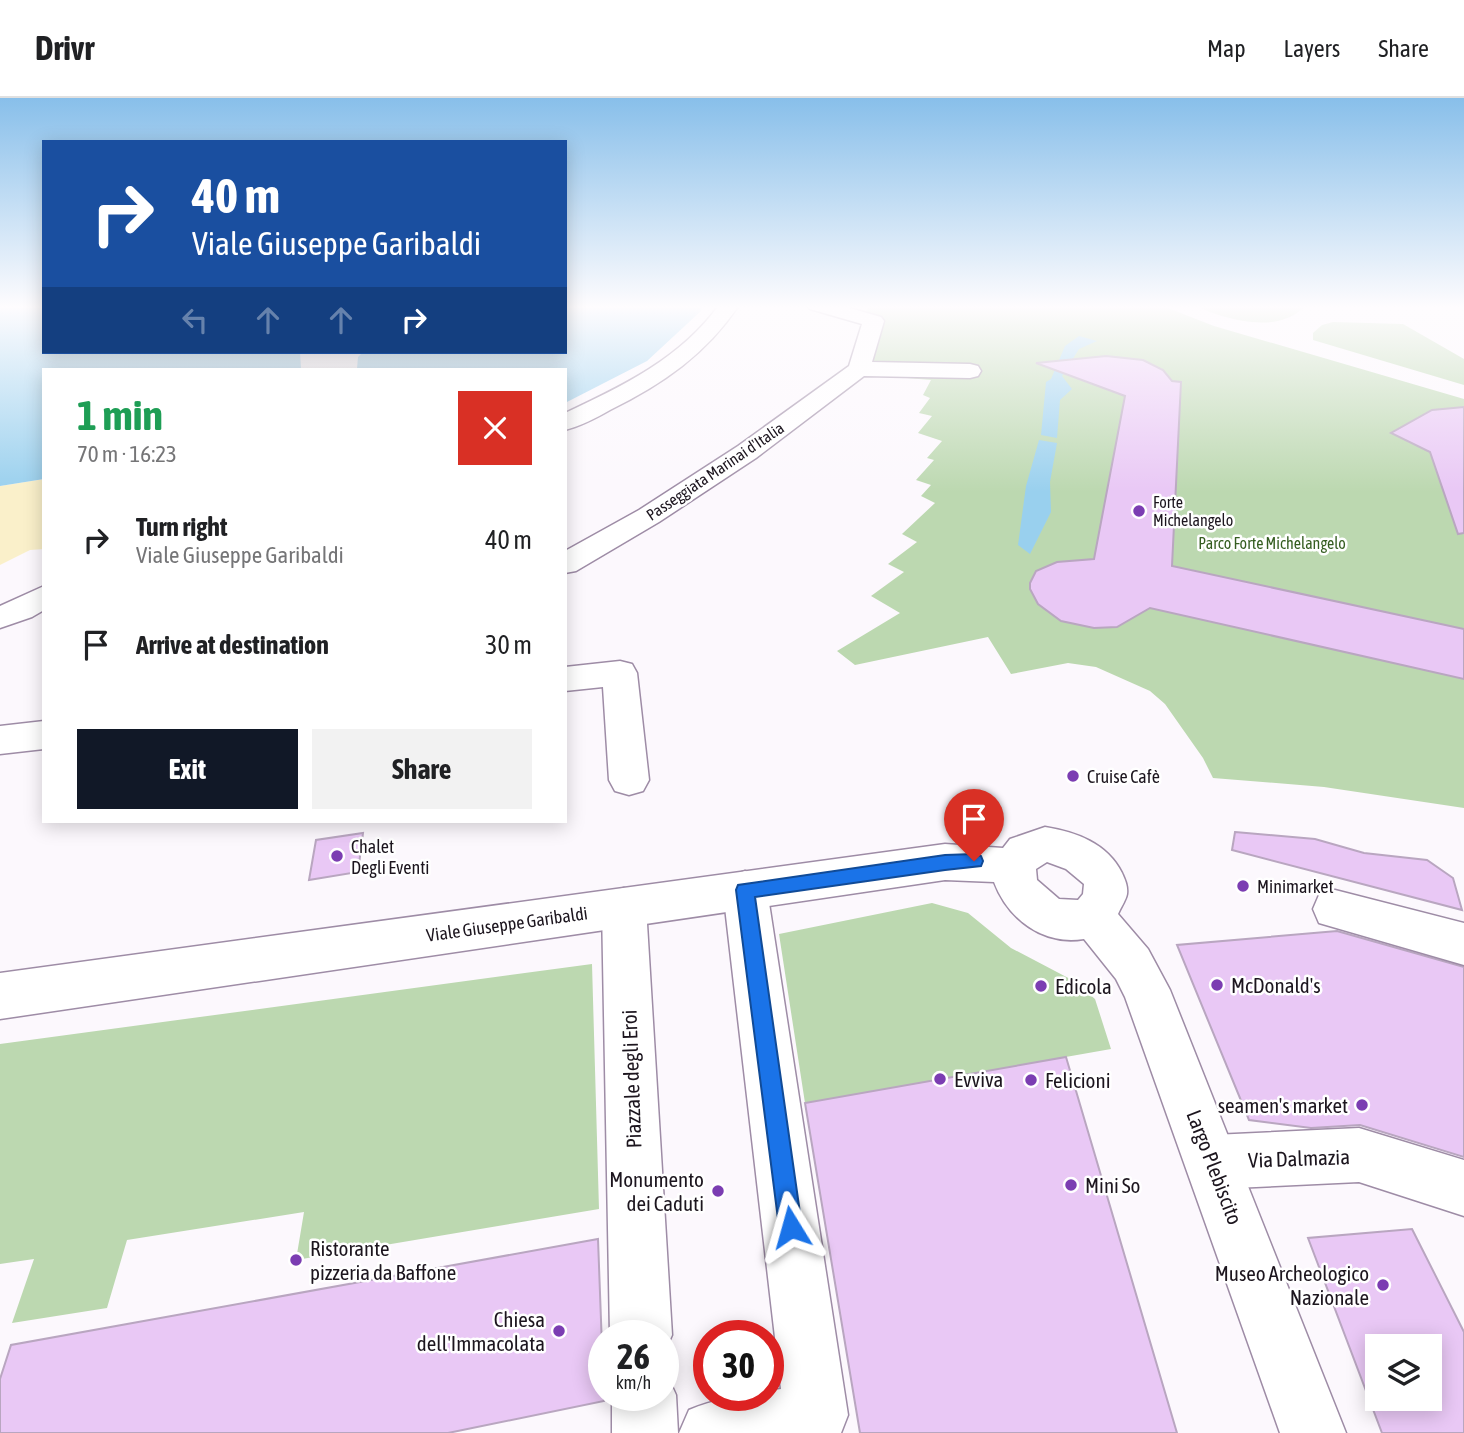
<!DOCTYPE html>
<html lang="en">
<head>
<meta charset="utf-8">
<style>
  :root { --surface:#fff; --page:#f2f2f2; --text:#202124; --muted:#757577; --line:#e0e0e0; --accent:#111827 }
  body { margin:0; font-family:"Asap Condensed",sans-serif; background:var(--page); color:var(--text); height:100vh; display:flex; flex-direction:column; font-size:26px; white-space:nowrap }
  * { box-sizing:border-box; margin:0 }
  p { font-size:23px; color:var(--muted) }
  .icon { flex:none; width:38px; height:38px; fill:none; stroke:currentColor; stroke-width:2; stroke-linecap:round; stroke-linejoin:round }
  .map { position:relative; flex:1; overflow:hidden }
  .panel { position:absolute; left:42px; top:270px; width:525px; height:455px; display:flex; flex-direction:column; background:var(--surface); border-radius:0px; box-shadow:0 4px 18px #0003 }
  .panel>* { flex:none }
  .guide { position:absolute; left:42px; top:42px; width:525px; height:214px; border-radius:0px; box-shadow:0 4px 18px #0003; background:#1a4fa0; color:#fff; overflow:hidden }
  .controls { position:absolute; left:1365px; top:1236px; display:grid; gap:14px }
  .controls a { display:grid; place-items:center; width:77px; height:77px; border-radius:0px; background:var(--surface); box-shadow:0 4px 18px #0003; font-size:35px }
  .speed { position:absolute; left:588px; top:1222px; display:flex; gap:14px; font-size:35px; font-weight:700; text-align:center }
  .speed>* { display:grid; place-content:center; width:91px; height:91px; border-radius:50%; background:var(--surface); box-shadow:0 4px 18px #0003; line-height:1 }
  .speed small { font-size:18px; font-weight:400 }
  .speed .limit { border:10px solid #d22; background:#fff; color:#111 }
  .pin { position:absolute; display:grid; place-items:center; width:60px; height:60px; color:#fff; margin:-72px -30px; border-radius:50% 50% 50% 0; rotate:-45deg; box-shadow:0 0 7px #0007 }
  .pin .icon { rotate:45deg }
  .me { position:absolute; width:77px; margin:-38px; rotate:352deg; stroke-linejoin:round; filter:drop-shadow(0 0 5px #0008) }
  .turn { display:flex; align-items:center; gap:24px; height:147px; padding:0 35px; font-size:32px }
  .turn .icon { width:91px; height:91px; stroke-width:2.5 }
  .turn b { display:block; font-size:49px; line-height:60px }
  .lanes { display:flex; align-items:center; height:66px; padding:0 35px; background:#0003; justify-content:center; gap:35px; direction:ltr }
  .lanes .off { opacity:.35 }
  .round { display:grid; place-items:center; flex:none; width:74px; height:74px; border-radius:0px; background:var(--page) }
  .head { display:flex; align-items:center; justify-content:space-between; height:119px; padding:0 35px }
  h1 { font-size:42px; font-weight:700; line-height:52px; color:#1e9e55 }
  .cta { display:flex; gap:14px; margin-top:auto; padding:14px 35px }
  .cta a { flex:1; height:80px; border-radius:0px; background:var(--accent); color:#fff; font-size:28px; font-weight:700; line-height:80px; text-align:center }
  .cta a+a { background:var(--page); color:var(--text) }
  ul { padding:0; list-style:none }
  li { display:flex; align-items:center; gap:21px; height:105px; padding:0 35px }
  li div { flex:1 }
  li b { display:block; font-size:26px }
  li em { font-style:normal }
  header { display:flex; align-items:center; gap:42px; box-sizing:border-box; height:98px; padding:0 35px; background:var(--surface); border-bottom:2px solid var(--line) }
  header strong { font-size:33px }
  nav { display:flex; gap:38px; margin-inline-start:auto; font-size:24px }
  .map>svg:first-child { display:block }
</style>
</head>
<body>
<header>
<strong>Drivr</strong>
<nav><a>Map</a><a>Layers</a><a>Share</a></nav>
</header>
<div class="map">
<svg width="1464" height="1335" viewBox="0 0 1464 1335">
  <rect width="100%" height="100%" fill="#fcf8fd"/>
  <path fill="#bcd8b0" d="M 869,207 L 1160,207 L 1214,228 L 1464,301 L 1464,710 L 1324,689 L 1213,680 L 1203,660 L 1165,606 L 1150,593 L 1096,569 L 1068,565 L 1011,576 L 988,539 L 855,567 L 837,553 L 900,515 L 871,498 L 904,474 L 888,466 L 917,444 L 902,436 L 935,405 L 921,398 L 931,387 L 916,382 L 934,362 L 927,360 L 942,343 L 918,335 L 932,318 L 919,315 L 930,300 L 923,297 L 931,282 L 846,275 Z
    M 1194,207 L 1304,207 L 1305,208 C 1279,237 1225,222 1194,207 Z
    M 1333,224 L 1403,226 L 1464,261 L 1464,287 L 1313,242 L 1313,235 L 1322,227 Z
    M 932,805 L 968,815 L 1011,850 L 1074,883 L 1095,901 L 1111,951 L 805,1005 L 779,836 Z
    M 592,866 L 599,1111 L 296,1162 L 304,1114 L 127,1142 L 107,1210 L 12,1225 L 34,1161 L 0,1166 L 0,946 Z"/>
  <path fill="#faf0ca" d="M 44,381 L 44,451 L 30,452 L 0,467 L 0,388 Z"/>
  <path fill="#99d0ee" d="M 0,207 L 44,207 L 44,254 L 300,254 L 301,271 L 44,271 L 44,381 L 0,388 Z
    M 565,207 L 703,207 L 701,213 L 647,263 L 565,305 L 565,271 L 357,271 L 358,259 L 363,254 L 565,254 Z
    M 1079,238 L 1097,243 L 1079,251 L 1062,278 L 1072,291 L 1060,302 L 1057,340 L 1041,337 L 1046,284 L 1051,281 L 1065,248 Z
    M 1039,342 L 1057,345 L 1050,384 L 1051,414 L 1030,456 L 1018,447 L 1026,388 Z"/>
  <path fill="#e9c8f5" stroke="#b9a6c0" stroke-width="2" fill-rule="evenodd" d="M 1106,258 L 1143,262 L 1163,272 L 1172,283 L 1181,284 L 1172,468 L 1464,531 L 1464,581 L 1150,510 L 1117,529 L 1094,530 L 1061,523 L 1038,506 L 1030,491 L 1030,485 L 1036,473 L 1057,464 L 1094,461 L 1125,298 L 1036,265 Z
    M 1464,309 L 1464,435 L 1458,436 L 1430,354 L 1391,335 L 1432,312 Z
    M 1235,734 L 1315,741 L 1364,755 L 1427,762 L 1453,780 L 1462,812 L 1232,752 Z
    M 363,735 L 358,774 L 309,782 L 316,742 Z
    M 1337,833 L 1464,869 L 1464,1059 L 1360,1027 L 1311,1030 L 1249,1022 L 1177,847 Z
    M 1066,959 L 1177,1335 L 860,1335 L 805,1005 Z
    M 1412,1131 L 1464,1234 L 1464,1335 L 1382,1335 L 1308,1140 ZM 1377,1248 L 1430,1248 L 1430,1300 L 1377,1300 Z
    M 598,1141 L 604,1303 L 448,1335 L 0,1335 L 0,1281 L 11,1247 Z"/>
  <g fill="none" stroke-linecap="round" stroke-linejoin="round">
    <g stroke="#9e8ca6" stroke-width="3">
      <path id="street" d="M 719,207 L 739,207 C 706,256 663,286 610,312 C 596,320 581,328 565,332 L 565,315 C 623,288 681,260 719,207 Z
        M 807,207 L 839,207 L 881,219 L 884,223 L 872,264 L 970,266 L 978,268 L 981,273 L 978,278 L 970,280 L 864,278 L 756,360 L 659,424 L 576,473 L 565,475 L 565,453 L 639,412 L 738,348 L 849,268 L 862,226 L 810,211 Z
        M 44,488 L 44,512 L 32,519 L 0,530 L 0,508 Z
        M 620,563 L 632,566 L 637,575 L 649,682 L 643,693 L 629,697 L 615,693 L 609,682 L 603,589 L 565,593 L 565,569 Z
        M 44,623 L 44,651 L 0,656 L 0,628 Z
        M 745,773 L 760,779 L 767,792 L 848,1317 L 841,1335 L 679,1335 L 689,1312 C 715,1301 740,1297 768,1297 L 768,1293 L 781,1291 L 723,792 L 730,779 Z
        M 624,790 L 640,795 L 646,809 L 672,1237 L 663,1257 L 663,1237 L 610,1237 L 602,809 L 608,795 Z
        M 1335,792 L 1464,825 L 1464,867 L 1319,825 L 1313,811 L 1319,797 Z
        M 1359,1030 L 1464,1062 L 1464,1118 L 1359,1084 L 1213,1091 L 1194,1083 L 1186,1064 L 1194,1045 L 1213,1037 Z
        M 663,1273 L 666,1275 L 676,1297 L 678,1335 L 612,1335 L 612,1297 L 663,1297 Z"/>
    </g>
    <g stroke="#9e8ca6" stroke-width="3">
      <path id="primary" d="M 1045,729 C 1076,734 1107,745 1122,775 C 1125,782 1128,788 1127,796 C 1126,802 1121,809 1118,816 L 1148,851 L 1170,892 L 1346,1335 L 1280,1335 L 1125,899 L 1116,881 L 1084,841 C 1043,848 1008,821 994,784 L 945,782 L 0,921 L 0,875 L 945,746 L 1003,750 L 1010,741 ZM 1047,764 L 1066,771 L 1084,786 L 1083,796 L 1078,802 L 1059,801 L 1037,782 L 1036,771 Z"/>
    </g>
    <use href="#street" fill="#fff" fill-rule="evenodd"/>
    <use href="#primary" fill="#fff" fill-rule="evenodd"/>
  </g>
  <linearGradient id="sky" x2="0" y2="1"><stop stop-color="#88bfea"/><stop offset="0.53" stop-color="#fefcfe"/><stop offset="1" stop-color="#fefcfe" stop-opacity="0"/></linearGradient>
  <rect width="1464" height="394" fill="url(#sky)"/>
  <path fill="#1a73e8" stroke="#114b97" stroke-width="2" d="M 974,756 L 981,758 L 983,763 L 981,768 L 945,772 L 755,799 L 802,1129 L 799,1138 L 791,1141 L 782,1138 L 779,1129 L 736,792 L 738,787 L 945,757 Z"/>
  <g fill="#7b3db2" stroke="#fff" stroke-width="2.5">
    <circle cx="1139" cy="413" r="7"/>
    <circle cx="1073" cy="678" r="7"/>
    <circle cx="337" cy="758" r="7"/>
    <circle cx="1243" cy="788" r="7"/>
    <circle cx="1217" cy="887" r="7"/>
    <circle cx="1041" cy="888" r="7"/>
    <circle cx="940" cy="981" r="7"/>
    <circle cx="1031" cy="982" r="7"/>
    <circle cx="1362" cy="1007" r="7"/>
    <circle cx="1071" cy="1087" r="7"/>
    <circle cx="718" cy="1093" r="7"/>
    <circle cx="296" cy="1162" r="7"/>
    <circle cx="1383" cy="1187" r="7"/>
    <circle cx="559" cy="1233" r="7"/>
  </g>
  <g text-anchor="middle" dominant-baseline="central" stroke-width="5" stroke-linejoin="round" paint-order="stroke">
    <g font-size="16" fill="#1c151e" stroke="#fff">
      <text transform="translate(715 373) rotate(-34)">Passeggiata Marinai d'Italia</text>
    </g>
    <g font-size="16" fill="#1c151e" stroke="#fff" text-anchor="start">
      <text x="1153" y="404">Forte<tspan x="1153" dy="18">Michelangelo</tspan></text>
    </g>
    <g font-size="16" fill="#355d20" stroke="#fff">
      <text x="1272" y="445">Parco Forte Michelangelo</text>
    </g>
    <g font-size="18" fill="#1c151e" stroke="#fff" text-anchor="start">
      <text x="1087" y="678">Cruise Cafè</text>
      <text x="351" y="748">Chalet<tspan x="351" dy="21">Degli Eventi</tspan></text>
      <text x="1257" y="788">Minimarket</text>
    </g>
    <g font-size="18" fill="#1c151e" stroke="#fff">
      <text transform="translate(507 826) rotate(-8)">Viale Giuseppe Garibaldi</text>
    </g>
    <g font-size="21" fill="#1c151e" stroke="#fff" text-anchor="start">
      <text x="1231" y="887">McDonald's</text>
      <text x="1055" y="888">Edicola</text>
      <text x="954" y="981">Evviva</text>
      <text x="1045" y="982">Felicioni</text>
      <text x="1348" y="1007" text-anchor="end">seamen's market</text>
      <text x="704" y="1081" text-anchor="end">Monumento<tspan x="704" dy="24">dei Caduti</tspan></text>
      <text x="1085" y="1087">Mini So</text>
      <text x="310" y="1150">Ristorante<tspan x="310" dy="24">pizzeria da Baffone</tspan></text>
      <text x="1369" y="1175" text-anchor="end">Museo Archeologico<tspan x="1369" dy="24">Nazionale</tspan></text>
      <text x="545" y="1221" text-anchor="end">Chiesa<tspan x="545" dy="24">dell'Immacolata</tspan></text>
    </g>
    <g font-size="21" fill="#1c151e" stroke="#fff">
      <text transform="translate(631 981) rotate(-92)">Piazzale degli Eroi</text>
      <text transform="translate(1299 1060) rotate(-2)">Via Dalmazia</text>
      <text transform="translate(1215 1069) rotate(69)">Largo Plebiscito</text>
    </g>
  </g>
</svg>
<div class="controls">
<a><svg class="icon" aria-label="layers" viewBox="0 0 24 24"><path d="M12 4l9 5-9 5-9-5zM3 14l9 5 9-5"/></svg></a>
</div>
<div class="speed"><div>26<small>km/h</small></div><div class="limit">30</div></div>
<div class="pin" style="left:974px;top:763px;background:#d93025"><svg class="icon" aria-label="arrive" viewBox="0 0 24 24"><path d="M6 21V4h12l-3 4 3 4H6"/></svg></div>
<svg class="me" style="left:791px;top:1129px" viewBox="-20 -20 40 40"><path d="M0-17L14 15 0 8-14 15z" fill="#1a73e8" stroke="#fff" stroke-width="4"/></svg>
<div class="guide">
<div class="turn"><svg class="icon" aria-label="right" viewBox="0 0 24 24"><path d="M7 20v-9h11M14 6l5 5-5 5"/></svg><div><b>40 m</b>Viale Giuseppe Garibaldi</div></div>
<div class="lanes"><svg class="icon off" aria-label="left" viewBox="0 0 24 24"><path d="M17 20v-9H6M10 6l-5 5 5 5"/></svg><svg class="icon off" aria-label="ahead" viewBox="0 0 24 24"><path d="M12 20V5M6 11l6-6 6 6"/></svg><svg class="icon off" aria-label="ahead" viewBox="0 0 24 24"><path d="M12 20V5M6 11l6-6 6 6"/></svg><svg class="icon" aria-label="right" viewBox="0 0 24 24"><path d="M7 20v-9h11M14 6l5 5-5 5"/></svg></div>
</div>
<section class="panel">
<div class="head"><div><h1>1 min</h1><p>70 m · 16:23</p></div><a class="round" style="background:#d93025;color:#fff"><svg class="icon" aria-label="close" viewBox="0 0 24 24"><path d="M6 6l12 12M18 6L6 18"/></svg></a></div>
<ul>
<li><svg class="icon" aria-label="right" viewBox="0 0 24 24"><path d="M7 20v-9h11M14 6l5 5-5 5"/></svg><div><b>Turn right</b><p>Viale Giuseppe Garibaldi</p></div><em>40 m</em></li>
<li><svg class="icon" aria-label="arrive" viewBox="0 0 24 24"><path d="M6 21V4h12l-3 4 3 4H6"/></svg><div><b>Arrive at destination</b></div><em>30 m</em></li>
</ul>
<div class="cta"><a>Exit</a><a>Share</a></div>
</section>
</div>
</body>
</html>
